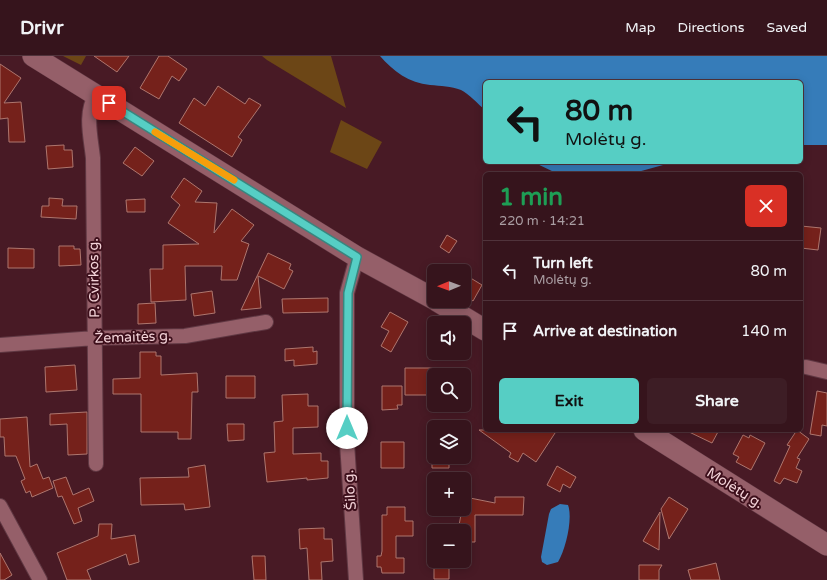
<!DOCTYPE html>
<html lang="en">
<head>
<meta charset="utf-8">
<style>
  :root { --surface:#36141c; --page:#3d1d25; --text:#f1f3f6; --muted:#aa9ea3; --line:#50333b; --accent:#56cec4 }
  body { margin:0; font-family:"Varela Round",sans-serif; background:var(--page); color:var(--text); height:100vh; display:flex; flex-direction:column; font-size:15px; white-space:nowrap }
  * { box-sizing:border-box; margin:0 }
  p { font-size:13px; color:var(--muted) }
  .icon { flex:none; width:22px; height:22px; fill:none; stroke:currentColor; stroke-width:2; stroke-linecap:round; stroke-linejoin:round }
  .map { position:relative; flex:1; overflow:hidden }
  .details { position:absolute; left:483px; top:116px; width:320px; height:260px; display:flex; flex-direction:column; background:var(--surface); border-radius:6px; box-shadow:0 2px 10px #0003,0 0 0 1px var(--line) }
  .details>* { flex:none }
  .banner { position:absolute; left:483px; top:24px; width:320px; height:84px; border-radius:6px; box-shadow:0 2px 10px #0003,0 0 0 1px var(--line); background:#56cec4; color:#111; overflow:hidden }
  .needle { width:26px; rotate:269deg }
  .controls { position:absolute; left:427px; top:208px; display:grid; gap:8px }
  .controls a { display:grid; place-items:center; width:44px; height:44px; border-radius:6px; background:var(--surface); box-shadow:0 2px 10px #0003,0 0 0 1px var(--line); font-size:20px }
  .pin { position:absolute; display:grid; place-items:center; width:34px; height:34px; color:#fff; margin:-17px; border-radius:8px; box-shadow:0 2px 6px #0006 }
  .me { position:absolute; width:44px; margin:-22px; rotate:0deg; stroke-linejoin:round; filter:drop-shadow(0 0 3px #0008) }
  .turn { display:flex; align-items:center; gap:14px; height:84px; padding:0 16px; font-size:18px }
  .turn .icon { width:52px; height:52px; stroke-width:2.5 }
  .turn b { display:block; font-size:28px; line-height:34px }
  .round { display:grid; place-items:center; flex:none; width:42px; height:42px; border-radius:6px; background:var(--page) }
  .head { display:flex; align-items:center; justify-content:space-between; height:68px; padding:0 16px }
  h1 { font-size:24px; font-weight:700; line-height:30px; color:#1e9e55 }
  .button { display:flex; gap:8px; margin-top:auto; padding:8px 16px }
  .button a { flex:1; height:46px; border-radius:6px; background:var(--accent); color:#111; font-size:16px; font-weight:700; line-height:46px; text-align:center }
  .button a+a { background:var(--page); color:var(--text) }
  ul { padding:0; list-style:none }
  li { display:flex; align-items:center; gap:12px; height:60px; padding:0 16px; border-top:1px solid var(--line) }
  li div { flex:1 }
  li b { display:block; font-size:15px }
  li em { font-style:normal }
  header { display:flex; align-items:center; gap:24px; box-sizing:border-box; height:56px; padding:0 20px; background:var(--surface); border-bottom:1px solid var(--line) }
  header strong { font-size:19px }
  nav { display:flex; gap:22px; margin-inline-start:auto; font-size:14px }
  .map>svg:first-child { display:block }
</style>
</head>
<body>
<header>
<strong>Drivr</strong>
<nav><a>Map</a><a>Directions</a><a>Saved</a></nav>
</header>
<div class="map">
<svg width="827" height="524" viewBox="0 0 827 524">
  <rect width="100%" height="100%" fill="#481a25"/>
  <path fill="#6c4616" d="M 63,0 L 86,0 L 81,9 Z
    M 262,0 L 331,0 L 346,52 L 267,4 Z
    M 341,64 L 382,86 L 367,113 L 330,96 Z"/>
  <path fill="#367cb9" d="M 380,0 L 827,0 L 827,89 L 801,89 L 801,26 L 485,26 L 485,54 C 478,48 469,38 461,34 C 451,30 441,30 430,29 C 409,27 393,15 380,0 Z
    M 533,106 L 674,106 L 634,117 L 614,118 L 576,118 L 554,116 Z
    M 560,448 L 568,449 C 573,462 566,493 558,506 L 547,509 L 542,506 L 541,501 L 549,458 L 551,453 Z"/>
  <path fill="#75211b" stroke="#ae766e" d="M 94,0 L 129,0 L 117,16 Z
    M 159,0 L 168,0 L 187,13 L 179,25 L 172,20 L 159,43 L 140,32 Z
    M 0,8 L 21,22 L 4,47 L 21,46 L 25,86 L 9,86 L 8,62 L 0,63 Z
    M 218,30 L 245,48 L 249,42 L 261,49 L 238,81 L 242,84 L 232,101 L 179,67 L 194,42 L 205,50 Z
    M 64,89 L 64,94 L 72,94 L 73,111 L 48,113 L 46,90 Z
    M 135,91 L 154,105 L 142,120 L 123,107 Z
    M 184,122 L 202,135 L 195,146 L 217,147 L 214,177 L 232,153 L 254,169 L 241,185 L 249,188 L 237,224 L 221,224 L 222,210 L 185,210 L 186,244 L 151,246 L 150,213 L 163,213 L 163,189 L 199,188 L 168,167 L 180,149 L 171,141 Z
    M 49,142 L 63,143 L 62,150 L 77,150 L 76,163 L 41,161 L 42,150 L 49,150 Z
    M 145,143 L 145,156 L 127,156 L 126,144 Z
    M 801,170 L 821,172 L 818,194 L 801,192 Z
    M 447,179 L 457,185 L 449,197 L 440,191 Z
    M 59,190 L 74,190 L 74,193 L 80,193 L 81,209 L 59,210 Z
    M 8,192 L 34,193 L 34,212 L 8,212 Z
    M 268,197 L 291,208 L 289,213 L 293,215 L 284,233 L 258,220 L 261,252 L 241,254 Z
    M 464,218 L 482,229 L 473,245 L 464,239 Z
    M 212,235 L 215,257 L 194,260 L 191,238 Z
    M 328,242 L 328,256 L 283,257 L 282,243 Z
    M 155,247 L 156,267 L 138,268 L 138,248 Z
    M 390,256 L 408,266 L 391,296 L 381,290 L 389,275 L 381,271 Z
    M 313,291 L 313,296 L 317,295 L 317,308 L 294,310 L 294,304 L 285,305 L 285,293 Z
    M 140,296 L 156,296 L 156,300 L 161,300 L 161,319 L 197,317 L 198,336 L 192,336 L 191,383 L 178,383 L 178,376 L 141,376 L 141,338 L 113,338 L 113,323 L 140,322 Z
    M 75,309 L 77,334 L 46,336 L 45,311 Z
    M 405,312 L 434,312 L 434,339 L 405,339 Z
    M 226,320 L 255,320 L 255,342 L 226,342 Z
    M 382,330 L 402,330 L 402,349 L 397,349 L 398,353 L 382,354 Z
    M 817,335 L 827,337 L 827,370 L 822,369 L 821,380 L 810,378 Z
    M 308,338 L 308,350 L 318,350 L 318,371 L 293,372 L 293,398 L 321,397 L 321,405 L 328,405 L 328,422 L 307,424 L 307,422 L 267,426 L 264,397 L 275,396 L 274,366 L 283,365 L 282,339 Z
    M 87,356 L 87,398 L 68,399 L 67,368 L 50,369 L 50,358 Z
    M 27,361 L 30,411 L 37,408 L 43,423 L 49,421 L 53,432 L 32,441 L 30,435 L 26,437 L 21,425 L 25,423 L 16,400 L 5,400 L 4,381 L 0,381 L 0,363 Z
    M 227,368 L 244,368 L 244,384 L 228,385 Z
    M 479,374 L 557,374 L 536,406 L 523,397 L 518,406 L 509,401 L 511,397 Z
    M 685,374 L 719,374 L 712,387 Z
    M 797,374 L 809,383 L 797,402 L 800,403 L 796,412 L 802,415 L 797,427 L 784,422 L 780,428 L 774,425 L 790,390 L 787,389 Z
    M 743,379 L 749,382 L 750,379 L 765,387 L 751,414 L 736,406 L 739,401 L 733,398 Z
    M 381,386 L 404,386 L 404,412 L 381,412 Z
    M 432,401 L 449,401 L 449,412 L 432,412 Z
    M 205,409 L 210,451 L 185,454 L 184,448 L 141,449 L 140,422 L 189,421 L 188,412 Z
    M 557,410 L 576,421 L 570,432 L 563,428 L 560,436 L 547,429 Z
    M 66,421 L 73,439 L 89,432 L 94,445 L 78,452 L 82,465 L 74,468 L 62,440 L 58,441 L 53,425 Z
    M 465,441 L 495,447 L 495,441 L 524,441 L 523,459 L 475,459 L 475,486 L 464,486 L 464,475 L 458,475 L 462,453 L 464,453 Z
    M 669,441 L 688,453 L 669,483 L 661,453 Z
    M 387,451 L 405,451 L 405,465 L 413,465 L 413,480 L 396,480 L 396,502 L 404,502 L 404,517 L 382,517 L 381,511 L 377,511 L 377,500 L 381,500 L 382,495 L 382,459 L 387,459 Z
    M 660,456 L 659,494 L 643,485 Z
    M 99,468 L 112,468 L 111,483 L 135,479 L 139,506 L 129,509 L 126,498 L 87,514 L 91,524 L 67,524 L 57,497 L 98,480 Z
    M 324,472 L 324,483 L 332,483 L 333,505 L 321,506 L 322,524 L 309,524 L 307,492 L 300,493 L 299,473 Z
    M 0,497 L 12,519 L 4,524 L 0,524 Z
    M 252,500 L 265,500 L 266,524 L 254,524 Z
    M 434,505 L 449,505 L 449,523 L 434,523 Z
    M 716,507 L 720,524 L 691,524 L 688,514 Z
    M 639,509 L 662,509 L 659,514 L 659,524 L 639,524 Z"/>
  <g fill="none" stroke-linecap="round" stroke-linejoin="round">
    <g stroke="#603843" stroke-width="16">
      <path id="street" d="M 96,39 C 84,57 91,82 93,102 L 96,408
        M 0,289 L 95,282 L 185,280 L 266,266
        M 806,311 L 827,316
        M 0,450 L 40,524
        M 356,524 L 347,387 L 347,237 L 357,201"/>
    </g>
    <g stroke="#603843" stroke-width="22">
      <path id="secondary" d="M 33,0 L 357,201 L 434,243
        M 437,245 L 485,274
        M 644,374 L 827,489"/>
    </g>
    <use href="#street" stroke="#955f69" stroke-width="14"/>
    <use href="#secondary" stroke="#955f69" stroke-width="21"/>
  </g>
  <g fill="none" stroke-linecap="round" stroke-linejoin="round">
    <g stroke="#38867f" stroke-width="10">
      <path id="route" d="M 109,47 L 357,201 L 348,237 L 347,372"/>
    </g>
    <use href="#route" stroke="#56cec4" stroke-width="7"/>
    <path stroke="#f59e0b" stroke-width="7" d="M 155,76 L 234,124"/>
  </g>
  <g text-anchor="middle" dominant-baseline="central" stroke-width="4" stroke-linejoin="round" paint-order="stroke">
    <g font-size="14" fill="#f3d3d8" stroke="#3d0f1b">
      <text transform="translate(94 222) rotate(-91)">P. Cvirkos g.</text>
      <text transform="translate(133 281) rotate(-2)">Žemaitės g.</text>
      <text transform="translate(735 432) rotate(32)">Molėtų g.</text>
      <text transform="translate(350 434) rotate(-94)">Šilo g.</text>
    </g>
  </g>
</svg>
<div class="controls">
<a><svg class="needle" viewBox="-14 -14 28 28"><path d="M0-13l5 13h-10z" fill="#e53935"/><path d="M0 13l5-13h-10z" fill="#aa9ea3"/></svg></a>
<a><svg class="icon" aria-label="sound" viewBox="0 0 24 24"><path d="M4 9h4l5-4v14l-5-4H4zM17 9q2 3 0 6"/></svg></a>
<a><svg class="icon" aria-label="search" viewBox="0 0 24 24"><circle cx="10" cy="10" r="6"/><path d="M15 15l6 6"/></svg></a>
<a><svg class="icon" aria-label="layers" viewBox="0 0 24 24"><path d="M12 4l9 5-9 5-9-5zM3 14l9 5 9-5"/></svg></a>
<a>+</a>
<a>−</a>
</div>
<div class="pin" style="left:109px;top:47px;background:#d93025"><svg class="icon" aria-label="arrive" viewBox="0 0 24 24"><path d="M6 21V4h12l-3 4 3 4H6"/></svg></div>
<svg class="me" style="left:347px;top:372px" viewBox="-20 -20 40 40"><circle r="19" fill="#fff"/><path d="M0-13L10 11 0 6-10 11z" fill="#56cec4"/></svg>
<div class="banner">
<div class="turn"><svg class="icon" aria-label="left" viewBox="0 0 24 24"><path d="M17 20v-9H6M10 6l-5 5 5 5"/></svg><div><b>80 m</b>Molėtų g.</div></div>
</div>
<section class="details">
<div class="head"><div><h1>1 min</h1><p>220 m · 14:21</p></div><a class="round" style="background:#d93025;color:#fff"><svg class="icon" aria-label="close" viewBox="0 0 24 24"><path d="M6 6l12 12M18 6L6 18"/></svg></a></div>
<ul>
<li><svg class="icon" aria-label="left" viewBox="0 0 24 24"><path d="M17 20v-9H6M10 6l-5 5 5 5"/></svg><div><b>Turn left</b><p>Molėtų g.</p></div><em>80 m</em></li>
<li><svg class="icon" aria-label="arrive" viewBox="0 0 24 24"><path d="M6 21V4h12l-3 4 3 4H6"/></svg><div><b>Arrive at destination</b></div><em>140 m</em></li>
</ul>
<div class="button"><a>Exit</a><a>Share</a></div>
</section>
</div>
</body>
</html>
